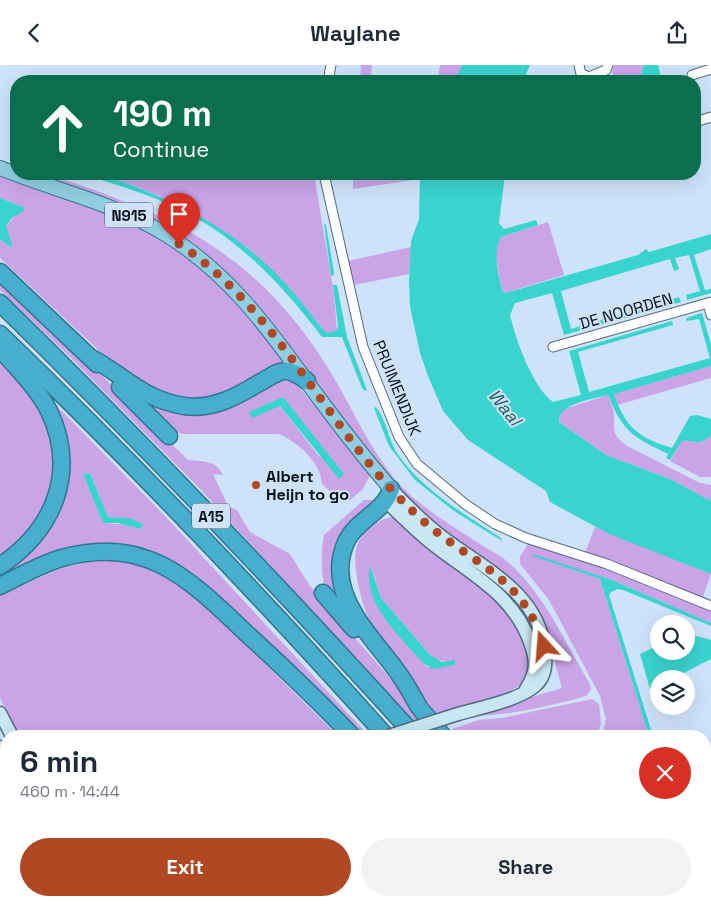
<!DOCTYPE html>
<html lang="en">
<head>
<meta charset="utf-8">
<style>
  :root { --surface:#fff; --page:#f2f2f3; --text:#1f2937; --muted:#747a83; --accent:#b04923 }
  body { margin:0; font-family:"Space Grotesk",sans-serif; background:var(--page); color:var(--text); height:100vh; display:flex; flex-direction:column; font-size:19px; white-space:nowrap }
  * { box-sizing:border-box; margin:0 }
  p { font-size:16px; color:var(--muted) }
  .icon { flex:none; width:28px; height:28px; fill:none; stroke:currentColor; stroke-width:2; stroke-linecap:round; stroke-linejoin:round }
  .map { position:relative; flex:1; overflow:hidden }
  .side { position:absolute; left:0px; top:665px; width:711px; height:176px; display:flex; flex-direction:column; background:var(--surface); border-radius:20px 20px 0 0; box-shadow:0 5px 20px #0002 }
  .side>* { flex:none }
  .hud { position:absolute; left:10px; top:10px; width:691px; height:105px; border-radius:20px; box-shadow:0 5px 20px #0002; background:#0b6e4f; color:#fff; overflow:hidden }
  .tools { position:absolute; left:650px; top:550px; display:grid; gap:10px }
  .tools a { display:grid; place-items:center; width:45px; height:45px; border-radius:50%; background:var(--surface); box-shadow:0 5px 20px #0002; font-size:25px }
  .pin { position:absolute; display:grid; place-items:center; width:42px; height:42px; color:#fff; margin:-51px -21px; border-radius:50% 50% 50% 0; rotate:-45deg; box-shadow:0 0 5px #0007 }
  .pin .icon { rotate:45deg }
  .me { position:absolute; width:55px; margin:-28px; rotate:341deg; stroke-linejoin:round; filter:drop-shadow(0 0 4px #0008) }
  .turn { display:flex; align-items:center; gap:18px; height:105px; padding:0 20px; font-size:22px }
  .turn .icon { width:65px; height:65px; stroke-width:2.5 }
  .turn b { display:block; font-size:35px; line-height:42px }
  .round { display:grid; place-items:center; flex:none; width:52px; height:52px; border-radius:26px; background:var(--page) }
  .headline { display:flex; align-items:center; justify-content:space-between; height:85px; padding:0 20px }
  h1 { font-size:30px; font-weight:700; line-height:38px }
  .primary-button { display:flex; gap:10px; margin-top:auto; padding:10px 20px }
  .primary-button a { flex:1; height:58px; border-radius:30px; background:var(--accent); color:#fff; font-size:20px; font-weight:700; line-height:58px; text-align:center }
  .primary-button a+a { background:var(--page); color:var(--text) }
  header { display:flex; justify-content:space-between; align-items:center; height:65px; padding:0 20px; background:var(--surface); font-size:22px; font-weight:700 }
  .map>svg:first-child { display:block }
</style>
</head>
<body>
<header><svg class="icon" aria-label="back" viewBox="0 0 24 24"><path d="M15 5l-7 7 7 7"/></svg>Waylane<svg class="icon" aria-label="share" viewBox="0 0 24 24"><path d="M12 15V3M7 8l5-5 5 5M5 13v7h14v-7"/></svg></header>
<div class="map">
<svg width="711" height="841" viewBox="0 0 711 841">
  <rect width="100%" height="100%" fill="#cee3fa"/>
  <path fill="#cba4e8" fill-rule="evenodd" d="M 361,0 L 372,0 L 370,16 L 360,16 Z
    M 440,0 L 462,0 L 455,16 L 438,16 Z
    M 614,0 L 644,0 L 639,16 L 616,16 L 612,7 Z
    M 0,108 L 112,150 L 154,169 L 217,212 L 289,298 L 206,337 L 162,331 L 109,295 L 0,193 L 0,174 L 11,183 L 6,161 L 23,142 L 0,133 Z
    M 30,109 C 56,109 103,128 128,138 C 220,173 284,228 334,313 C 356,350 373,391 403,423 C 426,446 456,463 483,481 C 491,486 502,491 509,498 C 545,530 566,579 590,619 L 591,625 L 586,631 C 567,637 491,655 475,649 L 562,623 L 553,591 L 532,540 L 433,460 L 363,386 L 265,250 L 227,210 L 192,182 Z
    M 98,109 L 314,109 L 334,229 L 337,265 L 327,268 L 247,182 L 182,141 L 135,121 Z
    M 353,109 L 420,109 L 420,114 L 353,124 Z
    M 548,157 L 564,210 L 505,228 L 502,226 L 495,186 L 501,172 Z
    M 411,182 L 409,209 L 349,221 L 344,197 Z
    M 0,211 L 188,395 C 204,397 216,395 223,410 L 213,409 L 228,441 L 237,445 L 250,467 L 290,489 L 310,521 L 440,671 L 428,671 L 424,667 L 201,425 L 70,292 L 0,225 Z
    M 0,296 C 36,333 61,367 51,421 C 48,435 43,451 34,463 C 25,474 11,484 0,494 Z
    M 711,301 L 711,313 L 617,340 L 613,329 Z
    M 276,312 L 279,316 L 292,316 L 299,322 L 370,407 L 371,409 L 362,425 L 349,436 L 339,424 L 333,429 L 322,419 C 321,397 297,377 279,369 L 183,369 L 172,366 L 133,328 L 152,340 L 173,346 ZM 280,333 L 344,409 L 318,390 L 280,341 L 250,347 Z
    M 44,328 L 166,452 L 369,671 L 363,671 L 288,597 L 264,577 L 121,481 L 0,516 L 0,510 L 30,488 L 50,461 L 65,416 ZM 90,408 L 108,452 L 117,452 L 129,460 L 103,458 L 83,409 Z
    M 608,330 C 610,336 614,344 614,350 C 614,368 612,369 627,381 L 700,418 L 711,420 L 711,436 L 670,414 L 606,390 L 559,357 L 560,347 L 564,344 Z
    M 711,370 L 711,412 L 700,412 L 670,396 L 682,376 C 696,374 698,383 711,370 Z
    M 364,435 L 372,435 L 377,438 L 347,467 L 350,550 C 343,543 333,535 327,526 C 320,515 321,483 324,470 Z
    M 392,452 L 502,537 C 511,548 533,585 532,600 C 532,606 528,613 526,618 L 503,629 L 437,650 C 401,604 362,566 356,505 C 354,491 355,477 366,467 C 375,459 381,454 392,452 ZM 371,500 L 381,533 L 430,590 L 436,595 L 449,597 L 427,602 L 383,550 Z
    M 595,462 L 711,509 L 702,535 L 585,488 Z
    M 529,477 L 595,498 L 711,545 L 711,558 L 612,515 L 532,490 L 600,514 L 649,671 L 602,671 L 606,654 L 600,631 L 549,535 L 520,499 L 520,492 Z
    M 105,493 L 124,495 L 164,507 L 180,518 L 246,580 L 338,671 L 18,671 L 0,633 L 0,530 L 59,504 Z
    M 592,634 L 599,639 L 601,659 L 597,671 L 458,671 L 452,664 L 479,655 L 502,653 Z
    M 0,695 L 6,707 L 6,775 L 0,778 Z
    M 6,816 L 6,835 L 507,835 L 513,841 L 0,841 L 0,819 Z"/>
  <path fill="#3ad4cf" d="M 462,0 L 530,0 L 523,16 L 455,16 Z
    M 644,0 L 658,0 L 662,16 L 639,16 Z
    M 80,109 C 106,109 130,119 153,129 C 210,153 252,180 293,227 C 305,240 314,255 327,268 L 337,265 L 338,261 L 333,220 L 337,220 L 347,272 L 367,325 L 365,326 L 362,323 L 342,272 L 322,272 C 283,221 240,174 181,145 C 149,129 115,119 80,109 Z
    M 420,109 L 505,109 L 499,158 L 504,164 L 536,155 L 538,160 L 501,172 C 492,189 499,208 502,226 L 505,228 L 638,190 L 646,184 L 649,187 L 711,169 L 711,184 L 694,190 L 705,225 L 711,224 L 711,228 L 687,235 L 686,230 L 700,226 L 689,190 L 675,193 L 679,204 L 674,206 L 670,194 L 561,226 L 571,264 L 679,232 L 681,237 L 564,270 L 552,228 L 515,238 L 510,250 C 516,275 532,321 553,337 L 581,330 L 569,286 L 672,256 L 673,260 L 578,287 L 589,327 L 710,293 L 699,254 L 687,256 L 686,253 L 702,248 L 711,279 L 711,301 L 614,329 C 625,362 639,373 672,383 L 690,351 L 697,350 L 711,354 L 711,370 C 698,383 696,374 682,376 L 670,395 L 666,393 L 668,389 C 633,372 623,367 608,330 C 593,334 557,339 559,357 L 606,390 L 670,414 L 711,436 L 711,509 L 609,469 L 550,437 L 546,426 L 468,375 L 443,346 L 428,311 L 420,288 L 410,242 L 409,215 L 411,176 L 419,154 Z
    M 0,133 L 23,142 L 24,146 L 12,153 L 6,161 L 12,180 L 11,183 L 0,174 Z
    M 324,159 L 326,160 L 334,207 L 334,210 L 331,211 Z
    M 280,333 L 284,333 L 344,409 L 339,414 L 280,341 L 252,353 L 249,347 Z
    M 376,342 C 387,355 388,376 399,391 C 425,427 465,449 501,473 L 502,476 L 454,446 L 415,415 L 389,381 L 374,343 Z
    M 90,408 L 108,452 L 129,453 L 143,459 L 141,464 L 117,458 L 103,458 L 83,409 Z
    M 533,489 L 612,515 L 711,558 L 711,561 L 623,525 L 618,524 L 611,527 L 609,530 L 653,671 L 649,671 L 600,514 L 533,491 Z
    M 370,500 L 381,533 L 430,590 L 442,597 L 455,595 L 455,600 L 433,604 L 423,598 C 400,571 362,539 370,500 Z
    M 686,568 L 711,575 L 711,594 L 672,614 L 659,614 L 659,621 L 650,624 L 640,589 L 659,580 L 659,586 L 686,586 Z
    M 10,835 L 61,835 L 46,841 L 0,841 L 0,839 Z"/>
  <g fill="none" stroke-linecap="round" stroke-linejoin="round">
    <g stroke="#536b84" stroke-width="11">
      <path id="street" d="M 579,0 L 581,9 L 589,12 L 606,5 L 608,0
        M 692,10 L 711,4
        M 328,16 L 331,0
        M 695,57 L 711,52
        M 324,109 L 363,282 L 399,372 L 417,399 L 465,439 L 495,459 L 526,473 L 607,499 L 711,541
        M 708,238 L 711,250
        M 553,282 L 711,237"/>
    </g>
    <g stroke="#536b84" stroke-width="15">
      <path id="secondary" d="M 391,424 C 407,441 423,457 441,471 C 482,503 538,526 545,585 C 546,598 546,611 536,620 C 520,635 479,643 458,649
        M 386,436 C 403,453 420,470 439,484 C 476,512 514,532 530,577 C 537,596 537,607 526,624
        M 0,648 L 12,671
        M 0,682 L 6,694
        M 0,800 L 6,797"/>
    </g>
    <g stroke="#31768e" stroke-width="16">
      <path id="primary" d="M 0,103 C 54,125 114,138 165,169 C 226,206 266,260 307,317 C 334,354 362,390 391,424"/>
    </g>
    <g stroke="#31768e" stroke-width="19">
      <path id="highway" d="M 0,207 L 97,299
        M 0,238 C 143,378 281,523 415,671
        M 0,269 C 134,398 262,533 386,671
        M 0,283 C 17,304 37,322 49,346 C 78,407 54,465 0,501
        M 90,292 C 125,311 142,334 184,341 C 212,345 236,332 259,318 C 268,314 277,305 287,306 C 295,307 301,312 307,316
        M 120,322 L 169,371
        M 391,424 C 385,446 357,455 347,475 C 321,529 375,573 401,612 C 408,622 413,632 419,642
        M 0,521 C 20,511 41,499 62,493 C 146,469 190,515 245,567 C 282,601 318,635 352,671
        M 323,528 L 354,564
        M 422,646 L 443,671
        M 515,835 L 521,841
        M 533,835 L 538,841
        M 562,835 L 567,841
        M 581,835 L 586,841"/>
    </g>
    <use href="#street" stroke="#fff" stroke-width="9"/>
    <use href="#secondary" stroke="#c8e7f0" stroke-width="12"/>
    <use href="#primary" stroke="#91cee1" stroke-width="14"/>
    <use href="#highway" stroke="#47aecd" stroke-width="16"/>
    <g stroke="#536b84" stroke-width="15" stroke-linecap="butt">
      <path id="secondary-bridge" d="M 389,671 L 458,649"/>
    </g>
    <use href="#secondary-bridge" stroke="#c8e7f0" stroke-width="12"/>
  </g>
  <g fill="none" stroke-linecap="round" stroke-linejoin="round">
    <path stroke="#b04923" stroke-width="9" stroke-dasharray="0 16.2" d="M 179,179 C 283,248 329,371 421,454 C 471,499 523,510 544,581"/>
  </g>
  <circle fill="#b04923" stroke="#cee3fa" stroke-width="2" cx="256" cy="420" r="5"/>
  <g text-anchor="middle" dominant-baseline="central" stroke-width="4" stroke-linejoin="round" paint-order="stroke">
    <g fill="#cee3fa" stroke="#434f5c" stroke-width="1">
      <rect x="105" y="137.5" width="48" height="25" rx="4"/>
      <rect x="192" y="438.5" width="38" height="25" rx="4"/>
    </g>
    <g font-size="15" font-weight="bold" fill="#070f19">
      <text x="129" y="150">N915</text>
      <text x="211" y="451">A15</text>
    </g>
    <g font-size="16" fill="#070f19" stroke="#cee3fa">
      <text transform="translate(626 246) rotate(-16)">DE NOORDEN</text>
      <text transform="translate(397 323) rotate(68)">PRUIMENDIJK</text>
    </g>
    <g font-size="16" font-weight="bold" fill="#070f19" stroke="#cee3fa" text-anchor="start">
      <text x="266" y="411">Albert<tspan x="266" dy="18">Heijn to go</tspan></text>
    </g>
    <g font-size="18" font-style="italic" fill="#25615f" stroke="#cee3fa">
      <text transform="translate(505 342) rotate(51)">Waal</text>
    </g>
  </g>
</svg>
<div class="tools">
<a><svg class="icon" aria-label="search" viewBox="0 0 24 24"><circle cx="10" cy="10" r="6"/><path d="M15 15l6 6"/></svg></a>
<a><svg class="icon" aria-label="layers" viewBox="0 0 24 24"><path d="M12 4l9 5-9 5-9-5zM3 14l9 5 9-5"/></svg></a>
</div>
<div class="pin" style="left:179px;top:179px;background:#d93025"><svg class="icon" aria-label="arrive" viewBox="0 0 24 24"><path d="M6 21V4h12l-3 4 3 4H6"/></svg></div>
<svg class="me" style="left:544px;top:581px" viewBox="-20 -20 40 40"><path d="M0-17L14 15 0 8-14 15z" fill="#b04923" stroke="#fff" stroke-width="4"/></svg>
<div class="hud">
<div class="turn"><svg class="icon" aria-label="ahead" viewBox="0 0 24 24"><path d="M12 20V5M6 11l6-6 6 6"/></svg><div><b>190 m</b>Continue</div></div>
</div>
<section class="side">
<div class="headline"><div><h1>6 min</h1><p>460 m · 14:44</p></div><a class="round" style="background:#d93025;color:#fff"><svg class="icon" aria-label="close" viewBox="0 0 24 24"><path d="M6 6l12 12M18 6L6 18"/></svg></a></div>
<div class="primary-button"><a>Exit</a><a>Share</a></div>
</section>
</div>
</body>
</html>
